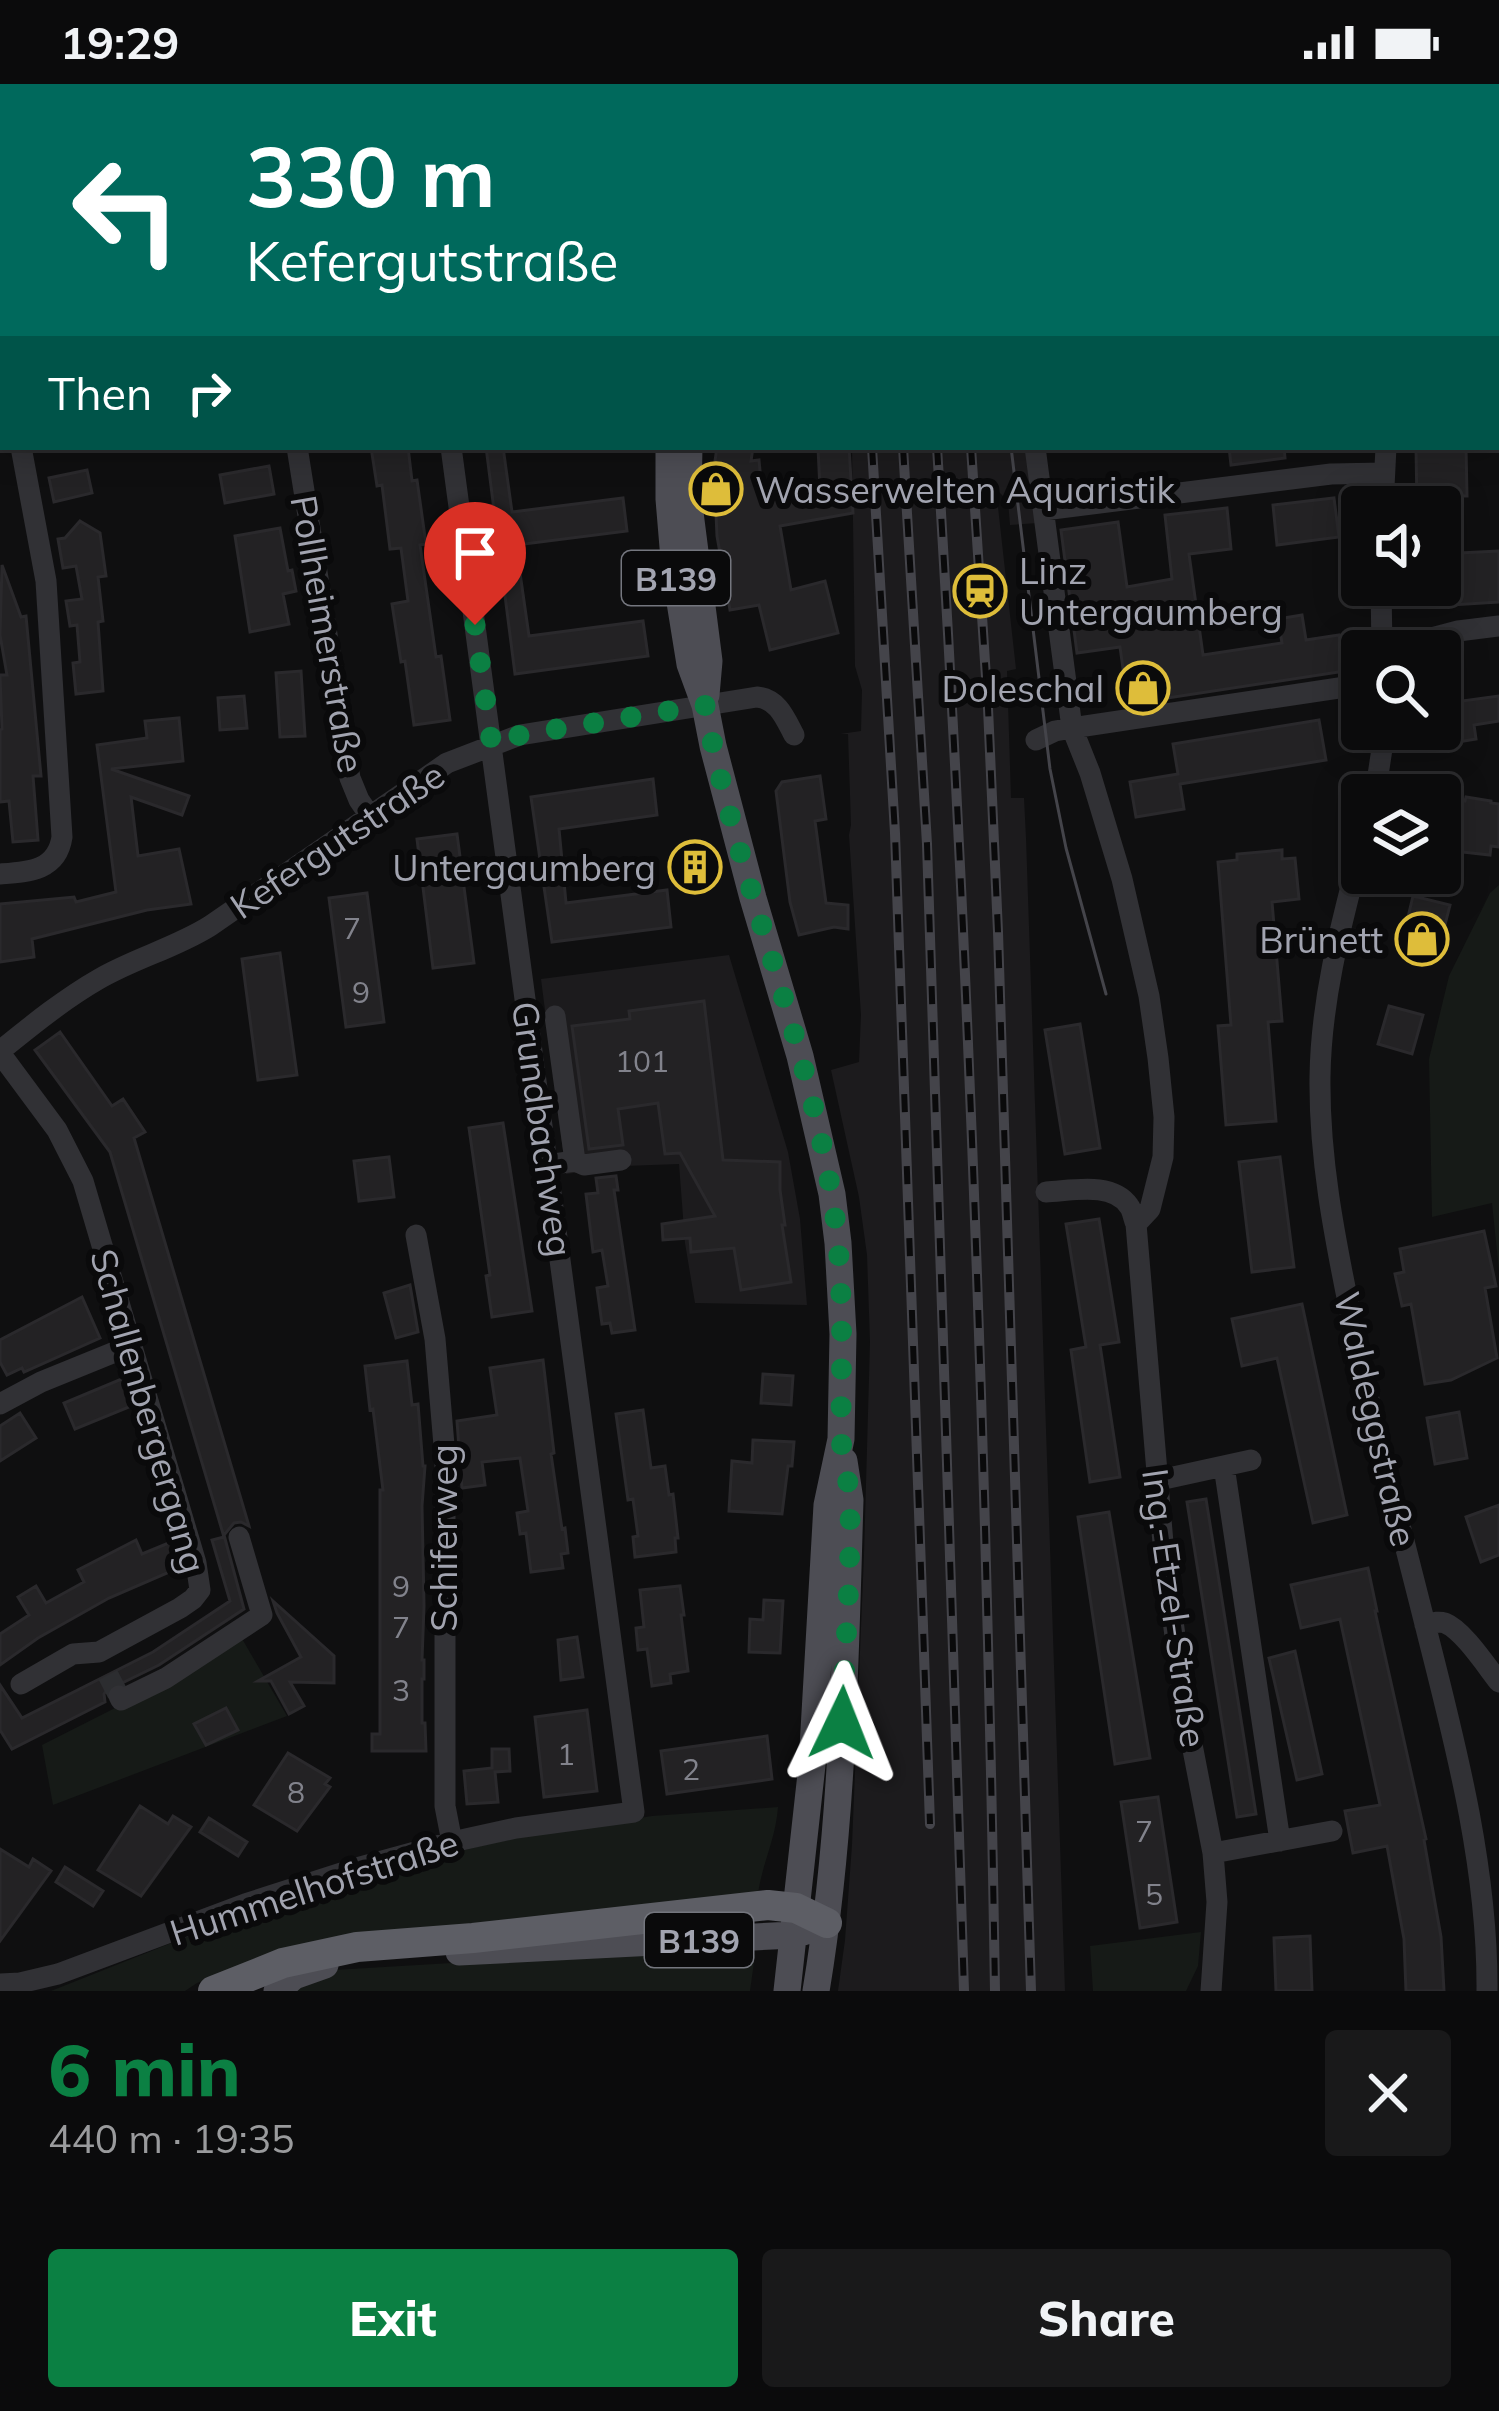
<!DOCTYPE html>
<html lang="en">
<head>
<meta charset="utf-8">
<style>
  :root { --surface:#0b0b0c; --page:#19191a; --text:#f1f3f6; --muted:#9a9b9d; --line:#2b2b2d; --accent:#0b8043 }
  body { margin:0; font-family:Mulish,sans-serif; background:var(--page); color:var(--text); height:100vh; display:flex; flex-direction:column; font-size:45px; white-space:nowrap }
  * { box-sizing:border-box; margin:0 }
  p { font-size:39px; color:var(--muted) }
  .icon { flex:none; width:66px; height:66px; fill:none; stroke:currentColor; stroke-width:2; stroke-linecap:round; stroke-linejoin:round }
  .map { position:relative; height:1907px; overflow:hidden }
  .panel { display:flex; flex-direction:column; background:var(--surface); flex:1 }
  .panel>* { flex:none }
  .guide { position:absolute; left:0px; top:0px; width:1500px; height:366px; box-shadow:0 6px 30px #0003,0 0 0 3px var(--line); background:#00695c; color:#fff; overflow:hidden }
  .controls { position:absolute; left:1341px; top:402px; display:grid; gap:24px }
  .controls a { display:grid; place-items:center; width:120px; height:120px; border-radius:12px; background:var(--surface); box-shadow:0 6px 30px #0003,0 0 0 3px var(--line); font-size:60px }
  .pin { position:absolute; display:grid; place-items:center; width:102px; height:102px; color:#fff; margin:-123px -51px; border-radius:50% 50% 50% 0; rotate:-45deg; box-shadow:0 0 12px #0007 }
  .pin .icon { rotate:45deg }
  .me { position:absolute; width:132px; margin:-66px; rotate:2deg; stroke-linejoin:round; filter:drop-shadow(0 0 9px #0008) }
  .turn { display:flex; align-items:center; gap:42px; height:252px; padding:0 48px; font-size:54px }
  .turn .icon { width:156px; height:156px; stroke-width:2.5 }
  .turn b { display:block; font-size:84px; line-height:102px }
  .then { display:flex; align-items:center; height:114px; padding:0 48px; background:#0003; gap:24px; font-size:45px }
  .round { display:grid; place-items:center; flex:none; width:126px; height:126px; border-radius:12px; background:var(--page) }
  .summary { display:flex; align-items:center; justify-content:space-between; height:204px; padding:0 48px }
  h1 { font-size:72px; font-weight:800; line-height:90px; color:var(--accent) }
  .cta { display:flex; gap:24px; margin-top:auto; padding:24px 48px }
  .cta a { flex:1; height:138px; border-radius:12px; background:var(--accent); color:#fff; font-size:48px; font-weight:800; line-height:138px; text-align:center }
  .cta a+a { background:var(--page); color:var(--text) }
  .status { display:flex; justify-content:space-between; align-items:center; height:84px; padding:0 60px; background:var(--surface); direction:ltr }
  .status svg { height:33px; fill:currentColor }
  .map>svg:first-child { display:block }
</style>
</head>
<body>
<div class="status"><b>19:29</b><svg viewBox="0 0 49 12"><path d="M0 12V9h3v3zM5 12V6h3v6zM10 12V3h3v9zM15 12V0h3v12zM26 1h20v11H26zM47 4h2v5h-2z"/></svg></div>
<div class="map">
<svg width="1499" height="1907" viewBox="0 0 1499 1907">
  <rect width="100%" height="100%" fill="#0f0f10"/>
  <path fill="#1c1b1d" d="M 852,363 L 1028,363 L 1038,439 L 1010,441 L 1008,417 L 996,405 L 1016,585 L 1007,587 L 1011,714 L 1024,714 L 1026,754 L 1065,1907 L 838,1907 L 845,1856 L 852,1761 L 864,1471 L 870,1258 L 867,1171 L 859,1113 L 831,986 L 859,978 L 861,931 L 849,751 L 851,741 L 848,650 L 840,650 L 861,647 L 862,606 L 855,582 Z
    M 729,871 L 788,1068 L 800,1135 L 807,1221 L 695,1219 L 685,1159 L 679,1080 L 625,1082 L 566,1090 L 541,895 Z"/>
  <path fill="#161a17" d="M 1499,801 L 1499,1187 L 1492,1119 L 1432,1133 L 1429,975 L 1449,892 L 1490,809 Z
    M 241,1553 L 287,1632 L 53,1721 L 42,1661 L 119,1622 Z
    M 778,1723 C 776,1754 762,1780 758,1810 L 266,1873 L 197,1899 L 185,1907 L 51,1907 L 214,1842 L 428,1774 L 516,1754 L 652,1732 Z
    M 1201,1848 L 1198,1882 L 1186,1907 L 1093,1907 L 1090,1862 Z
    M 741,1866 L 755,1871 L 750,1907 L 291,1907 L 334,1886 L 585,1871 Z"/>
  <path fill="#232224" stroke="#2a292c" stroke-width="3" d="M 371,363 L 408,363 L 412,397 L 417,396 L 426,460 L 420,461 L 436,573 L 441,572 L 450,636 L 414,641 L 405,577 L 401,578 L 392,520 L 408,517 L 401,464 L 390,465 L 382,401 L 377,402 Z
    M 486,363 L 503,363 L 512,428 L 623,414 L 627,447 L 516,461 L 529,552 L 643,537 L 648,572 L 515,590 Z
    M 717,363 L 753,363 L 751,377 L 759,376 L 761,398 L 771,397 L 772,410 L 820,405 L 818,364 L 849,363 L 853,429 L 780,442 L 791,506 L 825,497 L 838,549 L 770,566 L 759,521 L 730,526 L 717,452 L 714,384 Z
    M 1229,363 L 1284,363 L 1285,374 L 1231,381 Z
    M 1416,363 L 1466,363 L 1467,412 L 1453,412 L 1453,423 L 1417,423 Z
    M 269,382 L 274,410 L 225,419 L 220,391 Z
    M 87,386 L 92,409 L 54,418 L 49,394 Z
    M 1334,414 L 1339,453 L 1277,461 L 1273,421 Z
    M 1227,424 L 1231,465 L 1189,470 L 1203,571 L 1282,559 L 1278,535 L 1302,531 L 1306,556 L 1339,551 L 1345,587 L 1128,620 L 1120,563 L 1077,569 L 1061,446 L 1118,438 L 1127,503 L 1172,495 L 1165,431 Z
    M 80,437 L 100,449 L 106,492 L 98,493 L 103,537 L 98,538 L 103,607 L 76,610 L 73,579 L 80,578 L 77,541 L 70,542 L 66,517 L 82,515 L 76,482 L 63,484 L 58,455 L 65,454 Z
    M 280,444 L 288,487 L 292,486 L 296,507 L 283,510 L 289,540 L 250,548 L 235,452 Z
    M 1499,467 L 1499,518 L 1420,523 L 1419,501 L 1440,501 L 1440,470 Z
    M 2,481 L 21,533 L 26,532 L 41,692 L 33,692 L 38,756 L 13,758 L 9,717 L 0,718 L 0,646 L 2,645 L 0,591 L 7,591 L 0,551 Z
    M 301,587 L 305,652 L 280,653 L 276,589 Z
    M 244,612 L 247,644 L 220,646 L 218,614 Z
    M 1499,612 L 1499,637 L 1474,641 L 1476,655 L 1440,661 L 1440,620 Z
    M 179,634 L 183,677 L 111,685 L 189,712 L 182,731 L 131,713 L 138,772 L 179,765 L 191,820 L 147,826 L 32,855 L 34,873 L 0,878 L 0,820 L 74,813 L 76,818 L 116,808 L 97,661 L 147,654 L 145,637 Z
    M 1319,636 L 1326,676 L 1180,700 L 1184,725 L 1136,733 L 1130,698 L 1178,690 L 1173,660 Z
    M 820,692 L 826,735 L 815,737 L 826,819 L 848,821 L 848,845 L 834,843 L 799,851 L 790,818 L 776,707 L 782,698 Z
    M 653,695 L 657,731 L 559,745 L 566,819 L 667,806 L 671,843 L 552,858 L 531,713 Z
    M 1440,713 L 1465,717 L 1466,713 L 1491,717 L 1491,719 L 1499,720 L 1499,763 L 1491,762 L 1490,771 L 1453,767 L 1454,760 L 1440,758 Z
    M 457,750 L 474,879 L 433,884 L 417,755 Z
    M 1282,766 L 1282,775 L 1295,774 L 1299,815 L 1272,818 L 1282,937 L 1268,938 L 1276,1037 L 1226,1041 L 1218,942 L 1231,941 L 1218,778 L 1237,776 L 1237,770 Z
    M 367,809 L 384,938 L 346,943 L 329,814 Z
    M 1413,812 L 1450,821 L 1436,876 L 1400,867 Z
    M 280,869 L 297,991 L 258,996 L 242,875 Z
    M 704,917 L 723,1076 L 780,1078 L 780,1106 L 785,1141 L 782,1141 L 791,1198 L 741,1206 L 734,1164 L 691,1168 L 690,1154 L 663,1156 L 662,1140 L 715,1132 L 680,1069 L 665,1070 L 658,1019 L 618,1025 L 623,1061 L 589,1065 L 572,942 L 630,935 L 629,927 Z
    M 1389,922 L 1423,931 L 1412,970 L 1378,960 Z
    M 1080,940 L 1100,1064 L 1065,1070 L 1045,946 Z
    M 60,948 L 112,1022 L 123,1015 L 145,1048 L 134,1054 L 249,1442 L 241,1438 L 234,1439 L 224,1451 L 244,1525 L 159,1581 L 124,1598 L 111,1599 L 104,1610 L 105,1618 L 12,1665 L 0,1646 L 0,1601 L 22,1634 L 153,1568 L 230,1517 L 212,1456 L 224,1453 L 110,1068 L 35,966 Z
    M 503,1039 L 532,1227 L 492,1233 L 486,1192 L 490,1191 L 469,1044 Z
    M 389,1073 L 394,1113 L 359,1117 L 354,1077 Z
    M 1280,1073 L 1294,1183 L 1252,1188 L 1239,1078 Z
    M 616,1092 L 618,1106 L 614,1106 L 635,1246 L 612,1249 L 610,1239 L 602,1240 L 597,1204 L 608,1202 L 602,1166 L 593,1168 L 586,1110 L 598,1109 L 596,1094 Z
    M 1099,1135 L 1119,1258 L 1100,1261 L 1120,1393 L 1090,1398 L 1071,1266 L 1086,1263 L 1066,1140 Z
    M 1484,1147 L 1496,1202 L 1485,1204 L 1497,1274 L 1451,1296 L 1425,1300 L 1411,1220 L 1402,1222 L 1395,1190 L 1404,1188 L 1400,1165 Z
    M 410,1201 L 418,1248 L 396,1254 L 384,1209 Z
    M 82,1213 L 100,1254 L 24,1288 L 22,1284 L 7,1291 L 0,1278 L 0,1256 Z
    M 1302,1220 L 1347,1431 L 1313,1439 L 1277,1274 L 1242,1282 L 1232,1235 Z
    M 543,1276 L 554,1369 L 551,1370 L 562,1445 L 565,1444 L 568,1469 L 561,1470 L 563,1484 L 531,1488 L 526,1449 L 520,1450 L 517,1429 L 528,1427 L 520,1374 L 482,1378 L 485,1401 L 462,1404 L 457,1337 L 497,1331 L 490,1284 Z
    M 407,1277 L 412,1321 L 418,1320 L 423,1382 L 425,1382 L 422,1422 L 424,1522 L 422,1576 L 424,1576 L 424,1595 L 422,1595 L 422,1639 L 425,1639 L 426,1667 L 372,1667 L 372,1650 L 380,1650 L 380,1406 L 383,1406 L 373,1325 L 370,1326 L 365,1282 Z
    M 763,1290 L 793,1292 L 791,1321 L 761,1319 Z
    M 124,1294 L 134,1321 L 75,1345 L 64,1319 Z
    M 643,1326 L 651,1384 L 665,1382 L 669,1411 L 673,1410 L 678,1454 L 675,1454 L 676,1468 L 635,1473 L 633,1453 L 638,1452 L 633,1415 L 628,1416 L 616,1330 Z
    M 1459,1328 L 1467,1374 L 1435,1380 L 1427,1334 Z
    M 20,1329 L 36,1354 L 0,1377 L 0,1342 Z
    M 753,1356 L 794,1358 L 792,1382 L 788,1382 L 782,1430 L 729,1427 L 732,1377 L 752,1379 Z
    M 1206,1415 L 1256,1730 L 1237,1733 L 1187,1418 Z
    M 1499,1421 L 1499,1471 L 1481,1478 L 1466,1433 Z
    M 1109,1428 L 1150,1674 L 1115,1680 L 1078,1433 Z
    M 136,1456 L 142,1470 L 171,1458 L 181,1483 L 109,1514 L 38,1554 L 0,1581 L 0,1550 L 29,1531 L 18,1513 L 36,1502 L 46,1519 L 84,1498 L 78,1486 Z
    M 1368,1484 L 1377,1527 L 1375,1527 L 1426,1755 L 1424,1756 L 1441,1853 L 1444,1907 L 1406,1907 L 1404,1855 L 1387,1762 L 1353,1769 L 1345,1727 L 1380,1721 L 1340,1535 L 1301,1544 L 1291,1501 Z
    M 680,1502 L 684,1531 L 681,1531 L 688,1587 L 670,1590 L 671,1599 L 652,1602 L 647,1565 L 638,1566 L 636,1544 L 644,1543 L 640,1506 Z
    M 764,1516 L 783,1517 L 780,1569 L 749,1568 L 750,1535 L 763,1536 Z
    M 273,1517 L 334,1572 L 334,1599 L 290,1598 L 304,1622 L 289,1630 L 271,1597 L 258,1597 L 301,1573 L 277,1529 Z
    M 577,1553 L 583,1593 L 561,1596 L 558,1556 Z
    M 1295,1567 L 1322,1690 L 1297,1696 L 1269,1574 Z
    M 226,1624 L 238,1646 L 206,1661 L 194,1640 Z
    M 587,1626 L 597,1707 L 544,1713 L 535,1633 Z
    M 767,1652 L 772,1695 L 667,1710 L 661,1667 Z
    M 492,1665 L 509,1665 L 510,1687 L 495,1688 L 498,1718 L 467,1720 L 464,1687 L 492,1684 Z
    M 288,1669 L 330,1694 L 325,1700 L 330,1703 L 297,1747 L 254,1721 Z
    M 1158,1713 L 1177,1838 L 1140,1844 L 1121,1718 Z
    M 140,1722 L 168,1740 L 173,1732 L 191,1743 L 141,1812 L 98,1786 Z
    M 209,1734 L 247,1758 L 238,1772 L 200,1748 Z
    M 0,1765 L 29,1783 L 33,1775 L 51,1787 L 0,1857 Z
    M 65,1783 L 103,1807 L 93,1822 L 56,1798 Z
    M 1310,1852 L 1312,1907 L 1276,1907 L 1274,1854 Z"/>
  <g fill="none" stroke-linecap="round" stroke-linejoin="round">
    <path stroke="#2c2d30" stroke-width="21" stroke-dasharray="21 10" stroke-linecap="butt" d="M 108,1591 L 119,1612"/>
    <path stroke="#313135" stroke-width="21" d="M 222,0 L 223,3
      M 1004,0 L 1005,3
      M 1233,0 L 1233,3
      M 1384,0 L 1385,3
      M 1477,3 L 1478,0
      M 1497,7 L 1499,6
      M 1497,235 L 1499,235
      M 0,278 L 3,288
      M 1497,294 L 1499,294
      M 297,363 L 350,694 L 359,716 L 370,732
      M 1035,363 L 1072,644 L 1090,689 L 1122,795 L 1149,912 L 1158,974 L 1164,1033 L 1163,1073 L 1150,1125 L 1136,1140
      M 1383,423 L 1386,363
      M 1044,426 L 1331,390 L 1384,389
      M 1381,501 L 1382,567
      M 1383,567 L 1458,547 L 1499,542
      M 1036,656 L 1055,647 L 1072,644 L 1352,602 L 1362,603
      M 1375,711 L 1385,645
      M 1362,760 C 1342,837 1321,913 1320,993 C 1319,1073 1334,1150 1350,1228 C 1372,1338 1402,1447 1429,1556 C 1458,1670 1488,1789 1487,1907
      M 0,790 C 28,788 57,787 62,753 L 46,497 L 21,363
      M 0,967 C 31,942 64,915 99,895 C 135,874 175,864 210,842 L 447,679 L 520,651 L 757,613 C 778,615 785,634 794,651
      M 0,969 L 57,1046 L 83,1097 L 196,1479 L 200,1506 L 193,1515 L 180,1524 L 99,1568 L 73,1570 L 21,1600
      M 575,1077 L 584,1081 L 621,1076
      M 547,1081 L 575,1077 L 555,932
      M 1046,1108 C 1071,1107 1112,1097 1129,1122 C 1133,1127 1133,1134 1136,1140 L 1163,1459 L 1183,1614 L 1213,1769 L 1217,1818 L 1211,1907
      M 416,1151 L 435,1255 L 445,1373 L 445,1722 L 452,1758
      M 0,1320 L 41,1298 L 132,1261
      M 1224,1382 L 1280,1757
      M 1155,1397 L 1251,1376
      M 1425,1541 C 1433,1539 1438,1537 1445,1539 C 1463,1546 1487,1583 1499,1598
      M 119,1612 L 121,1616 L 166,1594 L 262,1531 L 239,1453
      M 1213,1769 L 1332,1747
      M 0,1900 L 20,1899 L 58,1890 L 245,1820 L 357,1784 L 452,1758 L 516,1744 L 634,1728 L 451,363"/>
    <path stroke="#4d4d54" stroke-width="27" d="M 739,3 L 740,0
      M 669,363 L 669,415 L 675,487 L 690,580 L 705,621 L 713,662 L 753,814 L 800,972 L 832,1110 L 838,1159 L 843,1250 L 841,1355 L 827,1421 L 812,1681 L 787,1907
      M 689,363 L 688,413 L 709,577 L 706,611
      M 459,1868 L 793,1851 L 809,1846
      M 277,1907 L 294,1892 L 325,1881
      M 816,1907 C 843,1745 845,1580 850,1416 L 844,1377"/>
    <path stroke="#5d5e65" stroke-width="30" d="M 213,1907 L 283,1879 L 357,1863 L 473,1854 L 768,1821 L 796,1824 L 827,1839"/>
    <path stroke="#44444a" stroke-width="3" d="M 978,0 L 979,3
      M 1011,363 L 1050,685 L 1066,764 L 1106,910"/>
    <g stroke="#44444a" stroke-width="10">
      <path id="rail" d="M 861,0 L 861,3
        M 880,0 L 880,3
        M 913,0 L 914,3
        M 948,0 L 948,3
        M 872,363 L 895,749 L 930,1740
        M 903,363 L 927,760 L 964,1907
        M 937,363 C 969,877 987,1392 995,1907
        M 971,363 L 988,624 L 998,848 L 1031,1907"/>
    </g>
    <use href="#rail" stroke="#0a0a0b" stroke-width="6" stroke-dasharray="18" stroke-linecap="butt"/>
  </g>
  <g fill="none" stroke-linecap="round" stroke-linejoin="round">
    <path stroke="#0b8043" stroke-width="21" stroke-dasharray="0 37.8" d="M 475,541 L 492,662 L 520,651 L 705,621 C 735,788 805,946 832,1113 C 845,1192 841,1270 841,1349 C 841,1373 850,1397 850,1421 C 851,1493 845,1566 842,1639"/>
  </g>
  <defs>
    <g id="shop-ring" transform="scale(2.7)"><circle r="9.5" fill="#0a0a0b" stroke="#debd3a" stroke-width="1.5"/><path d="M-5-2.5h2.3a2.7 3.5 0 0 1 5.4 0H5L5.5 6h-11ZM-1.5-2.5h3a1.5 2.3 0 0 0-3 0Z" fill="#debd3a"/></g>
    <g id="station-ring" transform="scale(2.7)"><circle r="9.5" fill="#0a0a0b" stroke="#debd3a" stroke-width="1.5"/><path d="M-3-6H3Q5-6 5-4V2Q5 4 3 4L4.5 6H3L1.5 4h-3L-3 6H-4.5L-3 4Q-5 4-5 2V-4Q-5-6-3-6ZM-3.5-4v3h7v-3ZM-3.5 1v1.5H-2V1ZM2 1v1.5H3.5V1Z" fill="#debd3a"/></g>
    <g id="building-ring" transform="scale(2.7)"><circle r="9.5" fill="#0a0a0b" stroke="#debd3a" stroke-width="1.5"/><path d="M-4-6H4V6H1V3H-1V6H-4ZM-2.5-4.3h1.7v1.8h-1.7ZM.8-4.3h1.7v1.8H.8ZM-2.5-1h1.7V.8h-1.7ZM.8-1h1.7V.8H.8Z" fill="#debd3a"/></g>
  </defs>
  <g fill-rule="evenodd">
    <use href="#shop-ring" x="716" y="405"/>
    <use href="#station-ring" x="980" y="507"/>
    <use href="#shop-ring" x="1143" y="604"/>
    <use href="#building-ring" x="695" y="783"/>
    <use href="#shop-ring" x="1422" y="855"/>
  </g>
  <g text-anchor="middle" dominant-baseline="central" stroke-width="12" stroke-linejoin="round" paint-order="stroke">
    <g font-size="30" fill="#82838c">
      <text x="352" y="844">7</text>
      <text x="361" y="908">9</text>
      <text x="642" y="977">101</text>
      <text x="401" y="1502">9</text>
      <text x="401" y="1543">7</text>
      <text x="401" y="1606">3</text>
      <text x="566" y="1670">1</text>
      <text x="691" y="1685">2</text>
      <text x="296" y="1708">8</text>
      <text x="1144" y="1747">7</text>
      <text x="1154" y="1810">5</text>
    </g>
    <g fill="#0a0a0b" stroke="#74767e" stroke-width="3">
      <rect x="622" y="467" width="108" height="54" rx="9"/>
      <rect x="645" y="1829" width="108" height="54" rx="9"/>
    </g>
    <g font-size="33" font-weight="bold" fill="#a2a4b0">
      <text x="676" y="494">B139</text>
      <text x="699" y="1856">B139</text>
    </g>
    <g font-size="36" fill="#a2a4b0" stroke="#0a0a0b" text-anchor="end">
      <text x="755" y="405" text-anchor="start">Wasserwelten Aquaristik</text>
      <text x="1019" y="486" text-anchor="start">Linz<tspan x="1019" dy="41">Untergaumberg</tspan></text>
      <text x="1104" y="604">Doleschal</text>
      <text x="656" y="783">Untergaumberg</text>
      <text x="1383" y="855">Brünett</text>
    </g>
    <g font-size="36" fill="#a2a4b0" stroke="#0a0a0b">
      <text transform="translate(328 550) rotate(80)">Pollheimerstraße</text>
      <text transform="translate(337 756) rotate(-34)">Kefergutstraße</text>
      <text transform="translate(543 1045) rotate(82)">Grundbachweg</text>
      <text transform="translate(149 1327) rotate(74)">Schallenbergergang</text>
      <text transform="translate(1376 1335) rotate(77)">Waldeggstraße</text>
      <text transform="translate(443 1454) rotate(-90)">Schiferweg</text>
      <text transform="translate(1175 1524) rotate(82)">Ing.-Etzel-Straße</text>
      <text transform="translate(314 1803) rotate(-18)">Hummelhofstraße</text>
    </g>
  </g>
</svg>
<div class="controls">
<a><svg class="icon" aria-label="sound" viewBox="0 0 24 24"><path d="M4 9h4l5-4v14l-5-4H4zM17 9q2 3 0 6"/></svg></a>
<a><svg class="icon" aria-label="search" viewBox="0 0 24 24"><circle cx="10" cy="10" r="6"/><path d="M15 15l6 6"/></svg></a>
<a><svg class="icon" aria-label="layers" viewBox="0 0 24 24"><path d="M12 4l9 5-9 5-9-5zM3 14l9 5 9-5"/></svg></a>
</div>
<div class="pin" style="left:475px;top:541px;background:#d93025"><svg class="icon" aria-label="arrive" viewBox="0 0 24 24"><path d="M6 21V4h12l-3 4 3 4H6"/></svg></div>
<svg class="me" style="left:842px;top:1639px" viewBox="-20 -20 40 40"><path d="M0-17L14 15 0 8-14 15z" fill="#0b8043" stroke="#fff" stroke-width="4"/></svg>
<div class="guide">
<div class="turn"><svg class="icon" aria-label="left" viewBox="0 0 24 24"><path d="M17 20v-9H6M10 6l-5 5 5 5"/></svg><div><b>330 m</b>Kefergutstraße</div></div>
<div class="then">Then<svg class="icon" aria-label="right" viewBox="0 0 24 24"><path d="M7 20v-9h11M14 6l5 5-5 5"/></svg></div>
</div>
</div>
<section class="panel">
<div class="summary"><div><h1>6 min</h1><p>440 m · 19:35</p></div><a class="round"><svg class="icon" aria-label="close" viewBox="0 0 24 24"><path d="M6 6l12 12M18 6L6 18"/></svg></a></div>
<div class="cta"><a>Exit</a><a>Share</a></div>
</section>
</body>
</html>
